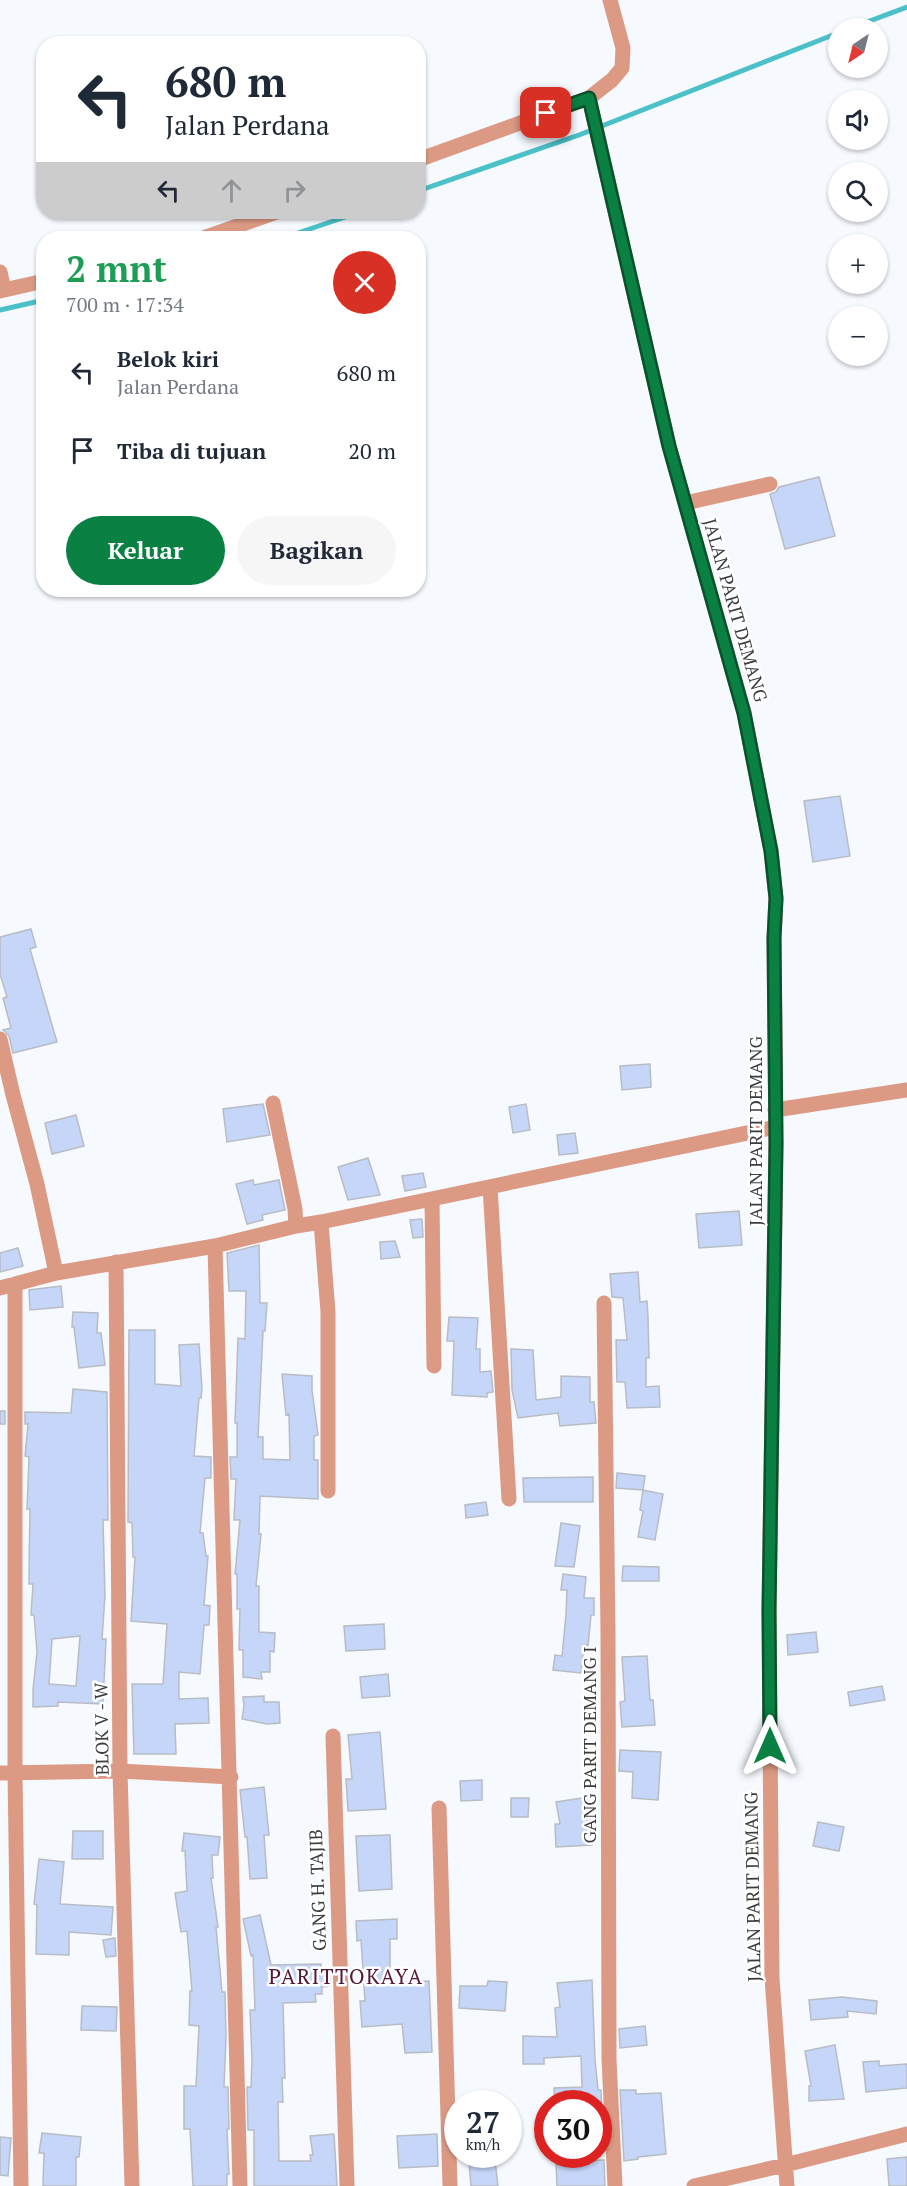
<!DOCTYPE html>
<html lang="id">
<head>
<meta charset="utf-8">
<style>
  :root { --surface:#fff; --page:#f6f6f7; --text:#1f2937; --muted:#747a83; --accent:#0b8043 }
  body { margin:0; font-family:"PT Serif",serif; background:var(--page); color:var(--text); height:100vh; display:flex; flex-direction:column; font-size:22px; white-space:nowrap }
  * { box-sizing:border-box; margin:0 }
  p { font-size:20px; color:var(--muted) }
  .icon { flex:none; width:33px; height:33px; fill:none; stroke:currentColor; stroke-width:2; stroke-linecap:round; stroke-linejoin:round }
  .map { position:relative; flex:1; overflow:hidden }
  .side { position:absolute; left:36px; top:231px; width:390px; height:366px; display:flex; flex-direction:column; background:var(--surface); border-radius:24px; box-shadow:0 2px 4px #0004 }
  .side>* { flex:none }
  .hud { position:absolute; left:36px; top:36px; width:390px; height:183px; border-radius:24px; box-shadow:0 2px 4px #0004; background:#fff; color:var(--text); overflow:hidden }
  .needle { width:39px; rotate:215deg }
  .fabs { position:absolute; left:828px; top:18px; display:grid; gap:12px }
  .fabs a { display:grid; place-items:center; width:60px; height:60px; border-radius:50%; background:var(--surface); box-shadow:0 2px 4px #0004; font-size:30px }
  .speed { position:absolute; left:444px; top:2090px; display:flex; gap:12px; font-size:30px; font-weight:700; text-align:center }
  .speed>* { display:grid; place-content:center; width:78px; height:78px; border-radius:50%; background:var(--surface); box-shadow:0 2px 4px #0004; line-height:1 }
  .speed small { font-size:15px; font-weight:400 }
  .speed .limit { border:9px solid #d22; background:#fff; color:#111 }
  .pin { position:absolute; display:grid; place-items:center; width:51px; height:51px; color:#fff; margin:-26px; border-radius:12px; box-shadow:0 3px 9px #0006 }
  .me { position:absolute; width:66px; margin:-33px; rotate:0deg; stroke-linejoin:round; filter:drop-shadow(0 0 4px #0008) }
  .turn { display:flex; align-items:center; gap:21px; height:126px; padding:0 30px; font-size:27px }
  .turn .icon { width:78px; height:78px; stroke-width:2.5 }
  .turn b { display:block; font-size:42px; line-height:51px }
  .lanes { display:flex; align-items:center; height:57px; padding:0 30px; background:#0003; justify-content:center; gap:30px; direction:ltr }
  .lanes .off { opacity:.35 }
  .round { display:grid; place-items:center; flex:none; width:63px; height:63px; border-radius:32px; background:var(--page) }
  .head { display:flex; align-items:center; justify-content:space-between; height:102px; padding:0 30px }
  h1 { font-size:36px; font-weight:800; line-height:45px; color:#1e9e55 }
  .action { display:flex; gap:12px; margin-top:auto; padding:12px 30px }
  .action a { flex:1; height:69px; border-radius:36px; background:var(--accent); color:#fff; font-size:24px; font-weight:800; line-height:69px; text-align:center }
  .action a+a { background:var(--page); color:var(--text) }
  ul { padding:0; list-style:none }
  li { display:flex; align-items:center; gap:18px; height:78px; padding:0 30px }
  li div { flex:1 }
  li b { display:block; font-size:22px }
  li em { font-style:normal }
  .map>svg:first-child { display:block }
</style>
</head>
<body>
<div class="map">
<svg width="907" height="2186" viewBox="0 0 907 2186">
  <rect width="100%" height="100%" fill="#f6f9fe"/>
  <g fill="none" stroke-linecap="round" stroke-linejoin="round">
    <path stroke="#4cc0c9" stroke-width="5" d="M 851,28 L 907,7
      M 418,191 L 579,135 L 838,33
      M 283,238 L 360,212
      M 0,310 L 44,300"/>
  </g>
  <path fill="#c6d6f9" stroke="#b8bcc4" stroke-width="1.5" fill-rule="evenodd" d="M 819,477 L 835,536 L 785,549 L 770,494 L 776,492 L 779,487 Z
    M 840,796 L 850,856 L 813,862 L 804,801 Z
    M 31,929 L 36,947 L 30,949 L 57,1042 L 13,1053 L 9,1036 L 3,1030 L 11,1028 L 3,998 L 7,997 L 0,974 L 0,937 Z
    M 650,1064 L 651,1087 L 622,1090 L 620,1066 Z
    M 263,1104 L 270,1135 L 227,1142 L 223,1109 Z
    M 526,1104 L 530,1130 L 513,1133 L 509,1107 Z
    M 76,1115 L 84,1146 L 52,1154 L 45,1123 Z
    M 575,1133 L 578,1153 L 559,1155 L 557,1135 Z
    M 368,1158 L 380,1195 L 348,1200 L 338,1167 Z
    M 423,1173 L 426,1187 L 405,1191 L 402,1176 Z
    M 253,1180 L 254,1185 L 279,1180 L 285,1210 L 262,1215 L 263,1220 L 247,1224 L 236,1184 Z
    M 739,1211 L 742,1245 L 699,1248 L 696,1214 Z
    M 422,1219 L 423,1237 L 413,1238 L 410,1220 Z
    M 395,1241 L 400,1257 L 381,1259 L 380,1242 Z
    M 259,1245 L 260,1303 L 267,1303 L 265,1331 L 263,1331 L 258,1437 L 263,1437 L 263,1459 L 290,1460 L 289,1414 L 286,1415 L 282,1374 L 312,1376 L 312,1390 L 318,1435 L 314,1436 L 314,1460 L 318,1460 L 318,1499 L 260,1496 L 259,1534 L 261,1534 L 256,1586 L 259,1586 L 259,1632 L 275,1633 L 274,1652 L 270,1651 L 270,1672 L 261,1672 L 262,1679 L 243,1677 L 243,1650 L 239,1650 L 240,1609 L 237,1609 L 237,1574 L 235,1574 L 240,1520 L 234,1520 L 236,1479 L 231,1479 L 230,1457 L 237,1457 L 237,1423 L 235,1423 L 238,1338 L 245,1339 L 246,1291 L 229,1291 L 227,1253 Z
    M 18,1248 L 23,1266 L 0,1272 L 0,1253 Z
    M 638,1272 L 640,1302 L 647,1301 L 648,1317 L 649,1358 L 646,1358 L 646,1387 L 659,1386 L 660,1407 L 627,1408 L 625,1382 L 617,1382 L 616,1340 L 627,1340 L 623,1298 L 612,1297 L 610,1274 Z
    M 61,1286 L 63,1307 L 30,1310 L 29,1290 Z
    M 73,1312 L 98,1313 L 97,1333 L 101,1333 L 105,1365 L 79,1368 L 74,1327 L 72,1327 Z
    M 449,1317 L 478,1318 L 476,1349 L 480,1349 L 480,1372 L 491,1371 L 493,1392 L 487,1393 L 487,1397 L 452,1395 L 454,1341 L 447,1341 Z
    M 129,1330 L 155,1330 L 155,1384 L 181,1386 L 179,1345 L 199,1344 L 202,1388 L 201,1398 L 199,1398 L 194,1456 L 211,1457 L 211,1478 L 205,1478 L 200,1533 L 203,1533 L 206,1556 L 208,1556 L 204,1605 L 210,1606 L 209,1625 L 204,1625 L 200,1674 L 179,1672 L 179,1699 L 208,1698 L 209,1723 L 175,1724 L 176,1754 L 134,1754 L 132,1684 L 163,1684 L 167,1624 L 131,1621 L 135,1557 L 133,1557 L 132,1523 L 128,1522 Z
    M 511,1349 L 533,1350 L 536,1400 L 561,1397 L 561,1376 L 590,1377 L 590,1402 L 594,1402 L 596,1423 L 560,1426 L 558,1413 L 518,1418 L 512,1390 Z
    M 73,1389 L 107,1392 L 108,1520 L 103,1520 L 105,1596 L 102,1639 L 106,1639 L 103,1704 L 58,1702 L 58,1706 L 33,1707 L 33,1690 L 37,1652 L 34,1615 L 31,1615 L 33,1584 L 29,1584 L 29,1570 L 30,1509 L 27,1509 L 29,1457 L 25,1456 L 28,1424 L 25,1424 L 25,1412 L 71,1413 ZM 80,1636 L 76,1686 L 49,1684 L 52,1639 Z
    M 0,1411 L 5,1411 L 5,1424 L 0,1424 Z
    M 617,1473 L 645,1476 L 643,1490 L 616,1488 Z
    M 593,1477 L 593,1502 L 524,1502 L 523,1478 Z
    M 643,1490 L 663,1494 L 655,1540 L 638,1537 L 643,1511 L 640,1510 Z
    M 486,1502 L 488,1515 L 466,1518 L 465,1505 Z
    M 561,1523 L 580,1526 L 574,1567 L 555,1566 Z
    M 623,1566 L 659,1567 L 659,1581 L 622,1581 Z
    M 563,1574 L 586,1577 L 584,1598 L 594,1598 L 594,1615 L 591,1615 L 588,1646 L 584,1645 L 581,1673 L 553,1670 L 555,1655 L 562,1656 L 566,1615 L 567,1590 L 561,1590 Z
    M 384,1624 L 385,1649 L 346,1651 L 344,1626 Z
    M 816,1632 L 818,1652 L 788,1655 L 787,1635 Z
    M 647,1656 L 650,1700 L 653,1700 L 655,1725 L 622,1727 L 620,1702 L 625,1701 L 622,1657 Z
    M 388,1674 L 390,1696 L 362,1698 L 360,1677 Z
    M 882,1686 L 885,1700 L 850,1706 L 848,1692 Z
    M 264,1696 L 264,1702 L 279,1702 L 280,1723 L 267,1724 L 242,1719 L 244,1706 L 243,1697 Z
    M 380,1732 L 386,1809 L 348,1811 L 346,1779 L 352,1779 L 348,1735 Z
    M 620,1750 L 661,1752 L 658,1800 L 632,1798 L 633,1772 L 619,1771 Z
    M 482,1780 L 482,1800 L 461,1801 L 460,1781 Z
    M 264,1787 L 269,1835 L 264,1835 L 267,1878 L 250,1879 L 247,1837 L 245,1837 L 240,1790 Z
    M 589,1797 L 592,1816 L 590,1816 L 592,1845 L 556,1847 L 555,1824 L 560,1824 L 556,1802 Z
    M 511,1798 L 529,1798 L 528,1817 L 511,1817 Z
    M 818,1822 L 844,1827 L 839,1851 L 813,1846 Z
    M 73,1831 L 103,1831 L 103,1859 L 72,1859 Z
    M 184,1833 L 220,1837 L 218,1855 L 212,1855 L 213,1878 L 211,1878 L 218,1927 L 216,1927 L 222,1992 L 225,1992 L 226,2038 L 224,2087 L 228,2087 L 229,2129 L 227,2129 L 229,2174 L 227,2174 L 227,2186 L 193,2186 L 190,2129 L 184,2129 L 184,2086 L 196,2086 L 199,2026 L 189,2025 L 190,1991 L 192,1991 L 187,1931 L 181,1932 L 175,1893 L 187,1891 L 185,1851 L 182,1851 Z
    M 390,1835 L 392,1889 L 359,1891 L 356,1836 Z
    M 39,1859 L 64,1862 L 60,1904 L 113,1907 L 111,1935 L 69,1932 L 69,1955 L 36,1954 L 37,1905 L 34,1904 Z
    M 260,1915 L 271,1965 L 321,1964 L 321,1973 L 330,1973 L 330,1986 L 322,1987 L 322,1994 L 315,1994 L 316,2002 L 283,2003 L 285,2078 L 282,2078 L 283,2102 L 278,2102 L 279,2161 L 311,2161 L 310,2155 L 313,2155 L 310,2136 L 334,2134 L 337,2186 L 254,2186 L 254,2130 L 248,2130 L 247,2087 L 251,2087 L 252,2058 L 250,2010 L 255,2010 L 253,1955 L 251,1956 L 243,1919 Z
    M 397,1919 L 397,1939 L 390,1939 L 390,1983 L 429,1981 L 432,2052 L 405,2053 L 402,2024 L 362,2027 L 360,2001 L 365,2001 L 361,1940 L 357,1941 L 356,1921 Z
    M 115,1938 L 116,1956 L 106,1957 L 103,1940 Z
    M 592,1980 L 595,2060 L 598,2090 L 601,2090 L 602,2117 L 598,2118 L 598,2103 L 555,2103 L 554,2088 L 582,2087 L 581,2056 L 544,2058 L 544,2064 L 523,2064 L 523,2036 L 557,2037 L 555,2008 L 560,2007 L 557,1983 Z
    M 488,1981 L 507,1982 L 505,2011 L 459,2008 L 460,1986 L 487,1986 Z
    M 842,1997 L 877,2001 L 876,2014 L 847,2011 L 848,2017 L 811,2020 L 809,2000 Z
    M 82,2006 L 117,2007 L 116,2031 L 81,2030 Z
    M 645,2026 L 647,2045 L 620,2048 L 619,2029 Z
    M 835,2045 L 844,2099 L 809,2101 L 809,2086 L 811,2086 L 805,2051 Z
    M 879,2061 L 879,2066 L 907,2064 L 907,2088 L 866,2092 L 863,2062 Z
    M 620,2090 L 636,2090 L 636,2094 L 661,2093 L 666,2154 L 638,2157 L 638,2159 L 624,2161 Z
    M 42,2133 L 81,2137 L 79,2157 L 76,2157 L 76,2186 L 43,2186 L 44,2153 L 39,2153 Z
    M 437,2134 L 438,2166 L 399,2168 L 397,2136 Z
    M 0,2137 L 11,2138 L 8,2176 L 0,2175 Z
    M 907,2157 L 907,2186 L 889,2186 L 887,2159 Z
    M 495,2160 L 498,2186 L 471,2186 L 469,2162 Z
    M 604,2160 L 605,2186 L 557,2186 L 556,2162 Z"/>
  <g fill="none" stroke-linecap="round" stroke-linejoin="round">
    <path stroke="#dc9a84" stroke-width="15" d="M 589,98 L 669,446 L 744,713 L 771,851 L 776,899 L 774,938 L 776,1143 L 769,1610 L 772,1978 L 787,2186
      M 418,160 L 589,98 L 612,80 L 622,68 L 623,48 L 610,0
      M 203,238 L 277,212
      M 0,272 L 4,290
      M 0,291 L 44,281
      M 685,503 L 770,484
      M 0,1039 L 13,1095 L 37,1184 L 56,1273
      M 273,1103 L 295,1209 L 296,1226
      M 775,1110 L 907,1090
      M 490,1187 L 509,1499
      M 432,1199 L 434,1366
      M 321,1222 L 328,1312 L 328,1491
      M 215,1246 L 240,2186
      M 116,1262 L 120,1771 L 132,2186
      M 15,1284 L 15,1772 L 21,2186
      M 0,1288 L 56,1273 L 215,1246 L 296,1226 L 321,1222 L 776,1127
      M 604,1303 L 608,1632 L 609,2059 L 615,2186
      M 333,1736 L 347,2186
      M 0,1773 L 120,1771 L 231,1777
      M 439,1808 L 450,2186
      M 694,2186 L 785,2165 L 907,2134"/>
  </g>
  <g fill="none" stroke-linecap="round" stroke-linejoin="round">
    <g stroke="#07532c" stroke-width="15">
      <path id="route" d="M 546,113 L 589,98 L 669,446 L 744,713 L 771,851 L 776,898 L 774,938 L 776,1143 L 769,1610 L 770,1746"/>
    </g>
    <use href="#route" stroke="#0b8043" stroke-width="10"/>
  </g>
  <g text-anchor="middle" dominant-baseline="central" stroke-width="5" stroke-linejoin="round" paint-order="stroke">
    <g font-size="18" fill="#3a3c3f" stroke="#fff">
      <text transform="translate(736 610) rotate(74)">JALAN PARIT DEMANG</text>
      <text transform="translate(755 1131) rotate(-90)">JALAN PARIT DEMANG</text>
      <text transform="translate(101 1729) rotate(-91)">BLOK V - W</text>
      <text transform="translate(589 1745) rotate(-90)">GANG PARIT DEMANG I</text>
      <text transform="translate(752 1887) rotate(-91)">JALAN PARIT DEMANG</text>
      <text transform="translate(317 1890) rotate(-92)">GANG H. TAJIB</text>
    </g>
    <g font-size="21" letter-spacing="1.5" fill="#55173a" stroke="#fff">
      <text x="346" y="1976">PARITTOKAYA</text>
    </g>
  </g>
</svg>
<div class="fabs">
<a><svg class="needle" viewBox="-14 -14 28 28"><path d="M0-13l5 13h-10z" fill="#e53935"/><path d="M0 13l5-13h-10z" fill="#747a83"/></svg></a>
<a><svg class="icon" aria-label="sound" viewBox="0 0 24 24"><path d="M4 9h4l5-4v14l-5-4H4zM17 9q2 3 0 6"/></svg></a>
<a><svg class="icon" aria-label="search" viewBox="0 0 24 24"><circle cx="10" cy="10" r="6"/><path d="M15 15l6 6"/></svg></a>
<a>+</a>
<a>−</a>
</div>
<div class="speed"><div>27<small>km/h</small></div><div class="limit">30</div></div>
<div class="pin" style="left:546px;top:113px;background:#d93025"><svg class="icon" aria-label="arrive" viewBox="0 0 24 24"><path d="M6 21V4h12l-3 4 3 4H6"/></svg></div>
<svg class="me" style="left:770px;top:1746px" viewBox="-20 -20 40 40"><path d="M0-17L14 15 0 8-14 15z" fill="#0b8043" stroke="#fff" stroke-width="4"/></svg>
<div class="hud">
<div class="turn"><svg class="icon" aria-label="left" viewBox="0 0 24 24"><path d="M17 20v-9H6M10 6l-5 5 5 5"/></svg><div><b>680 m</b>Jalan Perdana</div></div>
<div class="lanes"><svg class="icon" aria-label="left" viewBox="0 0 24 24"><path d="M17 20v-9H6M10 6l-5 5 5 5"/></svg><svg class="icon off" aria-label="ahead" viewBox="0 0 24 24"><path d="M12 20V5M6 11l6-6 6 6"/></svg><svg class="icon off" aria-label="right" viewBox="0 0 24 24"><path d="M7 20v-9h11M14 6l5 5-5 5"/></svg></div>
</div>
<section class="side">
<div class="head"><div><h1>2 mnt</h1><p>700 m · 17:34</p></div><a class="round" style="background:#d93025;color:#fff"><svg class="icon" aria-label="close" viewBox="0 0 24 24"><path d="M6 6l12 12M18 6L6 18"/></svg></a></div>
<ul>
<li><svg class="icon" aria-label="left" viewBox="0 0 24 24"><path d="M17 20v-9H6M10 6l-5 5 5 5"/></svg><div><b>Belok kiri</b><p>Jalan Perdana</p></div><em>680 m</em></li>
<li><svg class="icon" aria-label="arrive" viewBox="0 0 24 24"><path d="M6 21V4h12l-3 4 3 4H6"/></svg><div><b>Tiba di tujuan</b></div><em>20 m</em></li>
</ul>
<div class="action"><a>Keluar</a><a>Bagikan</a></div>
</section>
</div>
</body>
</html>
